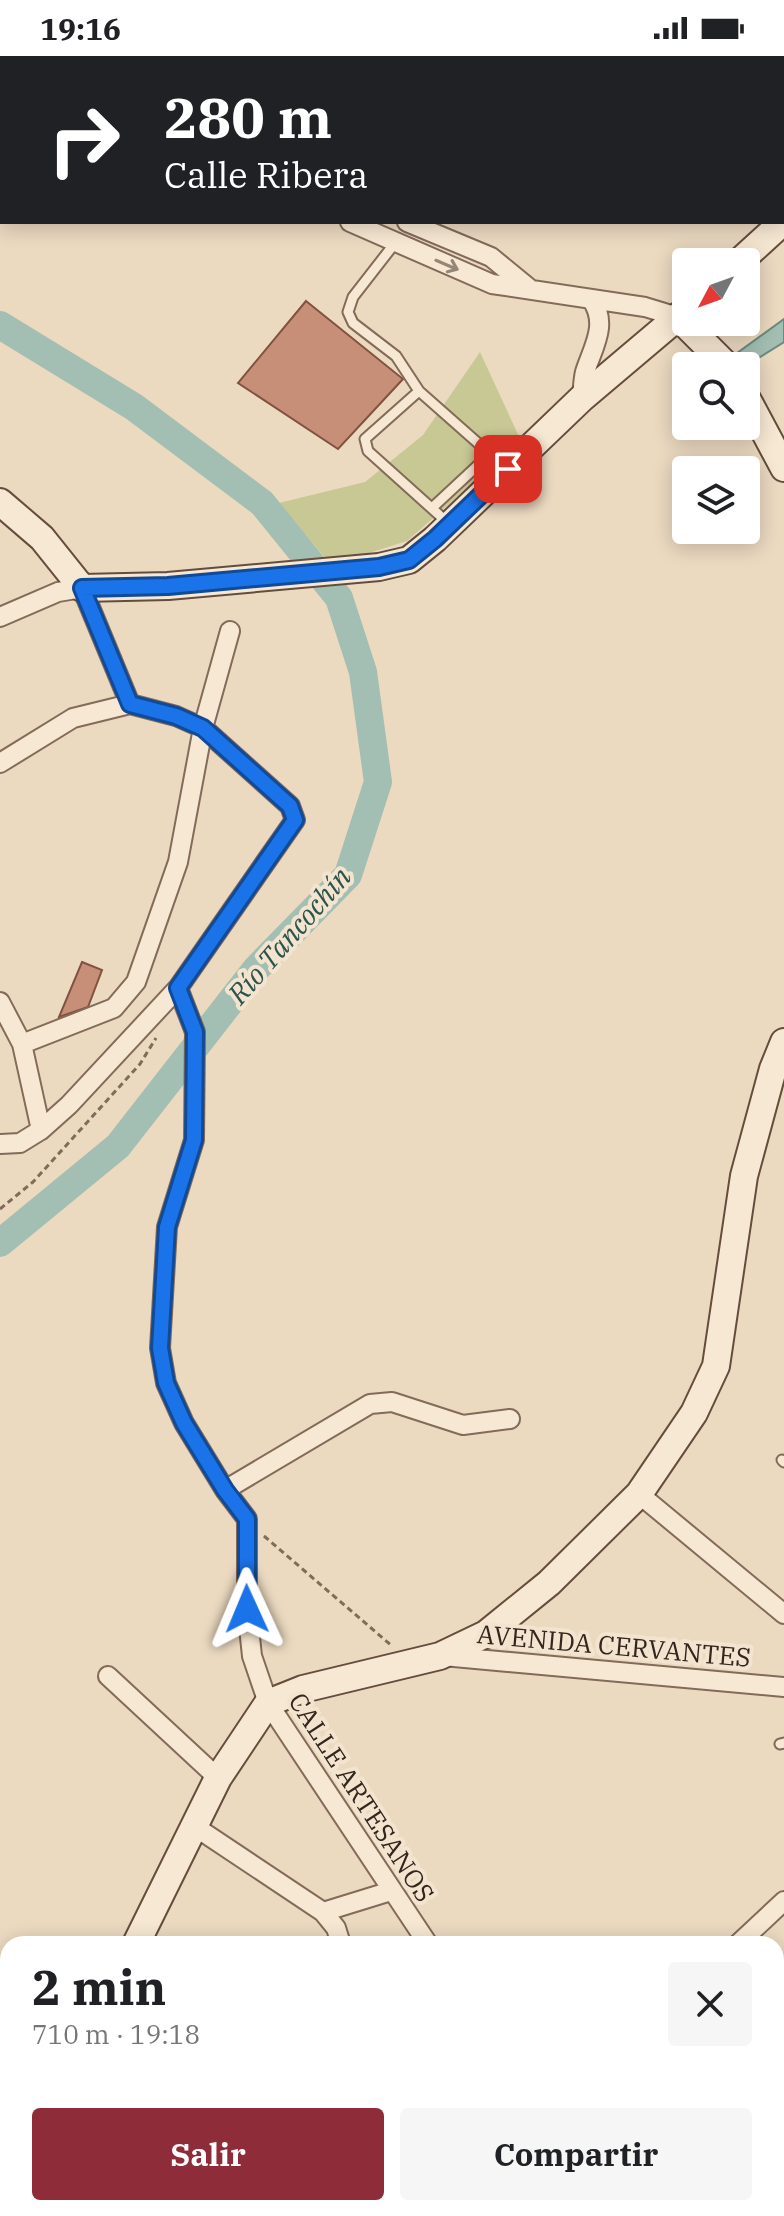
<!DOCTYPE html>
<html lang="es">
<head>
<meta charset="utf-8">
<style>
  :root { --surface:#fff; --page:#f6f6f6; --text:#202124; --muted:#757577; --accent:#8f2c39 }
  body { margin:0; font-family:"IBM Plex Serif",serif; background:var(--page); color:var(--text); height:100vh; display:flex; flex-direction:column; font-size:30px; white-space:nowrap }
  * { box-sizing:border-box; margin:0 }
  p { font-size:26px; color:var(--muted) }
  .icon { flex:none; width:44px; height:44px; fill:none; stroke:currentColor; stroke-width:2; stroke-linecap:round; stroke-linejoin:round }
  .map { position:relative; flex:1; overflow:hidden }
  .details { position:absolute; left:0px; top:1880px; width:784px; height:280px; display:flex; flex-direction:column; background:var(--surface); border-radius:24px 24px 0 0; box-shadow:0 4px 20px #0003 }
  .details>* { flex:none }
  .guide { position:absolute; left:0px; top:0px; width:784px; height:168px; box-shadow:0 4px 20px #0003; background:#202124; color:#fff; overflow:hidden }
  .needle { width:52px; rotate:229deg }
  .fabs { position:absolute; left:672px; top:192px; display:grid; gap:16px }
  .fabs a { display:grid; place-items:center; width:88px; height:88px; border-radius:8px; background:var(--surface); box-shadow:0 4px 20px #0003; font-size:40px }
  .pin { position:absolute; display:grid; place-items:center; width:68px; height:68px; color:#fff; margin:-34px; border-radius:16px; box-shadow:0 4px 12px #0006 }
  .me { position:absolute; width:88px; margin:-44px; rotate:359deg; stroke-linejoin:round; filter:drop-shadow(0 0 6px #0008) }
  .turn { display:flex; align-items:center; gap:28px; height:168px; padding:0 32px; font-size:36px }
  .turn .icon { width:104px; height:104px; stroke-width:2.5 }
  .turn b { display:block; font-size:56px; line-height:68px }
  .round { display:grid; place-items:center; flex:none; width:84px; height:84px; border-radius:8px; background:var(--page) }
  .headline { display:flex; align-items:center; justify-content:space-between; height:136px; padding:0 32px }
  h1 { font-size:48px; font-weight:800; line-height:60px }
  .button { display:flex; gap:16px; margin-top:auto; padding:16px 32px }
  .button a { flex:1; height:92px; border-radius:8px; background:var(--accent); color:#fff; font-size:32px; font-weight:800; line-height:92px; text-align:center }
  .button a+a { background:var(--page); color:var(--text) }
  .status { display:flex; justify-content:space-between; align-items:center; height:56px; padding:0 40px; background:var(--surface); direction:ltr }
  .status svg { height:22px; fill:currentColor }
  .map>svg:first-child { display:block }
</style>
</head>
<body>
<div class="status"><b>19:16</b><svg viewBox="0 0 49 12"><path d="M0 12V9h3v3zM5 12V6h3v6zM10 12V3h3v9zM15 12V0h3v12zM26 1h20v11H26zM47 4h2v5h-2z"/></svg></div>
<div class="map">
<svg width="784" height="2160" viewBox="0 0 784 2160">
  <rect width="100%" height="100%" fill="#ebd9c0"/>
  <path fill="#c8c895" d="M 480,296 L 521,385 L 407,485 L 331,509 L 279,447 L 365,426 L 423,379 Z"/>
  <path fill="#a3beb2" stroke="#6b8b7f" stroke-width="2" d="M 784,263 L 784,286 L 746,310 L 741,310 L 733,300 Z"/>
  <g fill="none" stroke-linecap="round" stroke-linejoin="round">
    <path stroke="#a3beb2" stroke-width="28" d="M 0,269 L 134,351 L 262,447 L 339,542 L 363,616 L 378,726 L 348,819 L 256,913 L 118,1090 L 0,1187"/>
  </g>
  <path fill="#c88f78" stroke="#815240" stroke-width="2" d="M 306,245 L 403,323 L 338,393 L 238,327 Z
    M 82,906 L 102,914 L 88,951 L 59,961 Z"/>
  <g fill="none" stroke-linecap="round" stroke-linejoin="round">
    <g stroke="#836a59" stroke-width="13">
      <path id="lane" d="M 395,187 L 353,241 L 348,256 L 353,267 L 396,300 L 419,335 L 505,411
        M 419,335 L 365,383 L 368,395 L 447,466
        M 433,451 L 490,398
        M 782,1404 L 784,1406
        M 780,1688 L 784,1687"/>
    </g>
    <g stroke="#836a59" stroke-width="22">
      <path id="street" d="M 366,0 L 366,2
        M 350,166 L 492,228 L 645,251 L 678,261
        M 407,166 L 491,201 L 530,233
        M 582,342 C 583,333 583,324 585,316 C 593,291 609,268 591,243
        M 0,561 L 58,536 L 82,532 L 130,648
        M 0,707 L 73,662 L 130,648 L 176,660 L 203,672 L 290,750 L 295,764 L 178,932 L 69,1049 L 41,1074 L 20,1087 L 0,1088
        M 178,932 L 195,976 L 194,1084 L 167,1171 L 160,1292 L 166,1327 L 184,1367 L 225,1434 L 247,1463 L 247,1553 L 252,1600 L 268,1647 L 428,1888
        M 0,946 L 22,988 L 41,1074
        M 22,988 L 114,952 L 136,926 L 178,806 L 203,672 L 230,575
        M 225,1434 L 370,1348 L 392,1346 L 463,1369 L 510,1363
        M 639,1438 L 784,1558
        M 443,1600 L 784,1631
        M 108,1620 L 218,1722
        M 194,1770 L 323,1856 L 336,1872 L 341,1888
        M 323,1856 L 391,1835
        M 738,1888 L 784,1845
        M 776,2115 L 784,2096
        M 72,2152 L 72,2160
        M 661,2152 L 673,2160
        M 322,2160 L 322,2152
        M 445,2160 L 454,2152
        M 757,2160 L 760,2152"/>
    </g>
    <g stroke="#654c3c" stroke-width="30">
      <path id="secondary" d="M 739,206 L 784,165
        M 678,261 L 727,310
        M 746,341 L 784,412
        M 0,446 L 42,482 L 82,532 L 168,530 L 379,511 L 409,504 L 435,483 L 582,342 L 686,254
        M 136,1888 L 218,1722 L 268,1647 L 303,1633 L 440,1600 L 486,1578 L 549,1527 L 639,1438 L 694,1357 L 716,1310 L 744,1120 L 773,1013 L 784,986
        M 0,2000 L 8,1997"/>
    </g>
    <path stroke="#836a59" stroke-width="3" stroke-dasharray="6 4" stroke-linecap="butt" d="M 0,1153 L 33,1126 L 140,1008 L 156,982
      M 264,1480 L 392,1590"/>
    <use href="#lane" stroke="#f7e8d3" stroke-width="9"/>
    <use href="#street" stroke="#f7e8d3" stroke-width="18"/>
    <use href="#secondary" stroke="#f7e8d3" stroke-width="26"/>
  </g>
  <defs><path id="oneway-shaft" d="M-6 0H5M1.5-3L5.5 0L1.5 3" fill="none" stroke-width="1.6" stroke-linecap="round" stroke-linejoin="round" transform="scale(2)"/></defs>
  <use stroke="#968678" href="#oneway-shaft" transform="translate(447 209) rotate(23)"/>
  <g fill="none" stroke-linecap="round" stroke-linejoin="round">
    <g stroke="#114b97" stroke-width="20">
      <path id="route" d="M 247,1553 L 247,1463 L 225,1434 L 184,1367 L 166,1327 L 160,1292 L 167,1171 L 194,1084 L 195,976 L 178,932 L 295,764 L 290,750 L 203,672 L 176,660 L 130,648 L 82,532 L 168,530 L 379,511 L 409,504 L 435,483 L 508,413"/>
    </g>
    <use href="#route" stroke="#1a73e8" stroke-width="14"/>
  </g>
  <g text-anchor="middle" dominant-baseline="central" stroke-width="8" stroke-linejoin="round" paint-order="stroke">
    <g font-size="26" fill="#34251d" stroke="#f3e4cf">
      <text transform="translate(614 1589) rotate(5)">AVENIDA CERVANTES</text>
      <text transform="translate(362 1741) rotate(57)">CALLE ARTESANOS</text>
    </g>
    <g font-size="28" font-style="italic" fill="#2d534c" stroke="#f3e4cf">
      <text transform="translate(289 879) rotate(-49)">Río Tancochín</text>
    </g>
  </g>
</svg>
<div class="fabs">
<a><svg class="needle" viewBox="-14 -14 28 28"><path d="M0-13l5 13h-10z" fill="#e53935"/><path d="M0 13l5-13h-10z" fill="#757577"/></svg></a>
<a><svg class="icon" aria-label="search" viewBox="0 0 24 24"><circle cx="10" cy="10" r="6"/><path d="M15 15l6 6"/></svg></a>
<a><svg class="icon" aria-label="layers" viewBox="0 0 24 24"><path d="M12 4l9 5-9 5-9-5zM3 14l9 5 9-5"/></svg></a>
</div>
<div class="pin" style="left:508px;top:413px;background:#d93025"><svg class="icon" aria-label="arrive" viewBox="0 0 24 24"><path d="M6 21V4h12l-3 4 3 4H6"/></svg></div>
<svg class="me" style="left:247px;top:1553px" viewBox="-20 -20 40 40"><path d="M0-17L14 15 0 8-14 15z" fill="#1a73e8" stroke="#fff" stroke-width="4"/></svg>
<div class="guide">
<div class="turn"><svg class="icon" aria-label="right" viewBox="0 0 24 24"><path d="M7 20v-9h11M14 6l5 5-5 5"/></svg><div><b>280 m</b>Calle Ribera</div></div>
</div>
<section class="details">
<div class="headline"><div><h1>2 min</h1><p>710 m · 19:18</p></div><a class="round"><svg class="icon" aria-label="close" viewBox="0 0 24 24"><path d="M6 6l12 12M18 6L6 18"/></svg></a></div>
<div class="button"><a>Salir</a><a>Compartir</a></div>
</section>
</div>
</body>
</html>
